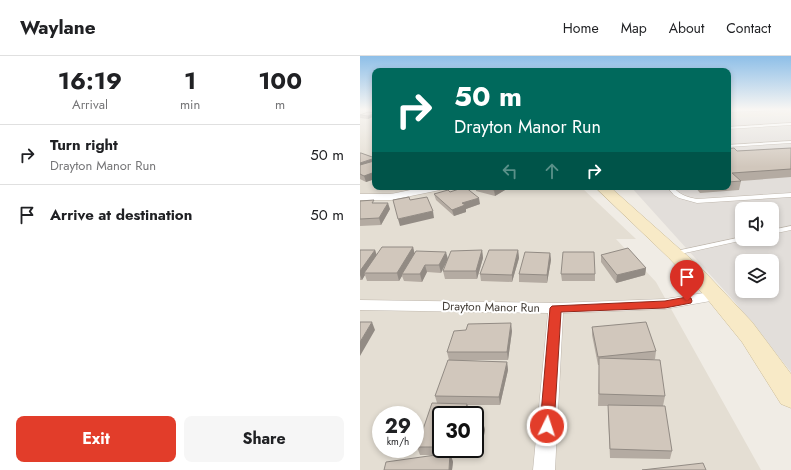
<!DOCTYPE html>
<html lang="en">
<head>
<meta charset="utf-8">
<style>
  :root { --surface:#fff; --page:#f6f6f6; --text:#202124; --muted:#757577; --line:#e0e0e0; --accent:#e23d2a }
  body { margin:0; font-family:Jost,sans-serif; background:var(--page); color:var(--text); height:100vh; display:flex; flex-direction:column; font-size:15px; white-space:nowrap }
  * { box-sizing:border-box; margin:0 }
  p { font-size:13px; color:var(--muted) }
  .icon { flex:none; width:22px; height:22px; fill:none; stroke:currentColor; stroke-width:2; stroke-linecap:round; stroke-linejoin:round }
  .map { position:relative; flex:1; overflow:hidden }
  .side { display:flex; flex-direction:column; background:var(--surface); width:360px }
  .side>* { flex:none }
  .banner { position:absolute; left:12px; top:12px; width:359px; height:122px; border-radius:8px; box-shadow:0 2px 6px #0003; background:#00695c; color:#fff; overflow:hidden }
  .buttons { position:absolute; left:375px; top:146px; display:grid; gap:8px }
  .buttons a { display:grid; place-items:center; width:44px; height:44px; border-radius:8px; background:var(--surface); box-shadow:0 2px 6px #0003; font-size:20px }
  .speed { position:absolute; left:12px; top:350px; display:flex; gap:8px; font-size:20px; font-weight:700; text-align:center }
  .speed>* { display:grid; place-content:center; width:52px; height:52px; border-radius:50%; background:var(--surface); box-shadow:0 2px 6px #0003; line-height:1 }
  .speed small { font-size:10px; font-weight:400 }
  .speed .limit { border:2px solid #111; border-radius:6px; background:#fff; color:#111 }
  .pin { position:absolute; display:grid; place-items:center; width:34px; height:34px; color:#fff; margin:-41px -17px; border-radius:50% 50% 50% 0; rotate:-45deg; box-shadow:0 0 4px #0007 }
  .pin .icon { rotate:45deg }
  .me { position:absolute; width:44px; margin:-22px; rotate:4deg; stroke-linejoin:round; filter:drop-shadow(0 0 3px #0008) }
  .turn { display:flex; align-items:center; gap:14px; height:84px; padding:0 16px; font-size:18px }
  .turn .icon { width:52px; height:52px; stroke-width:2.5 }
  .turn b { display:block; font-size:28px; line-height:34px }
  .lanes { display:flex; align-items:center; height:38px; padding:0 16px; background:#0003; justify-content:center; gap:20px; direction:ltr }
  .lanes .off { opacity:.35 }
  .eta { display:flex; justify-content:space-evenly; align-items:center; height:68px; text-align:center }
  .eta b { font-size:24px; font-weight:700; line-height:28px }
  .button { display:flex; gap:8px; margin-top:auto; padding:8px 16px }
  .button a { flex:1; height:46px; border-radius:8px; background:var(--accent); color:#fff; font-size:16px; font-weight:700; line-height:46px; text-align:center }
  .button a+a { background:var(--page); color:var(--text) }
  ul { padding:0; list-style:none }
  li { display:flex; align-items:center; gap:12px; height:60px; padding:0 16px; border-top:1px solid var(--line) }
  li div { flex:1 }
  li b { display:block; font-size:15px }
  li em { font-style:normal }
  header { display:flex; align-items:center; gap:24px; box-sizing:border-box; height:56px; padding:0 20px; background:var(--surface); border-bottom:1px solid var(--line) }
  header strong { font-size:19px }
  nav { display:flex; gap:22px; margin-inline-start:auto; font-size:14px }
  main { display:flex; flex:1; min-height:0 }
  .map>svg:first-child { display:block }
</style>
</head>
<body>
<header>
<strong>Waylane</strong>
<nav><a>Home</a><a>Map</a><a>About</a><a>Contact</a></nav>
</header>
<main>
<section class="side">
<div class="eta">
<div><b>16:19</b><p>Arrival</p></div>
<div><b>1</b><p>min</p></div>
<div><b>100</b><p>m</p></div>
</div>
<ul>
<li><svg class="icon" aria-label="right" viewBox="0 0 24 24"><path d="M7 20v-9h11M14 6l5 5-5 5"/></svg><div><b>Turn right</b><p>Drayton Manor Run</p></div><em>50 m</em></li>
<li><svg class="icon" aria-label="arrive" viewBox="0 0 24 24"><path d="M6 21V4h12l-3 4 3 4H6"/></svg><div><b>Arrive at destination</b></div><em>50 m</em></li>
</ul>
<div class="button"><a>Exit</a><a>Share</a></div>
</section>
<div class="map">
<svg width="431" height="414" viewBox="0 0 431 414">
  <rect width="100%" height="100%" fill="#f0ece5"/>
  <path fill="#e4ded3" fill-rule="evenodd" d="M 0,53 L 15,53 L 15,131 L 221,131 L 276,183 L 256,183 L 296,226 L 401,414 L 0,414 ZM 21,359 L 55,359 L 55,393 L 21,393 ZM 81,359 L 115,359 L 115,393 L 81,393 Z"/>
  <path fill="#e2deda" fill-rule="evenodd" d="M 431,59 L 431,316 L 373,244 L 271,131 L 368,131 L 368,62 ZM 382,153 L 412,153 L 412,183 L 382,183 ZM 382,205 L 412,205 L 412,235 L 382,235 Z"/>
  <path fill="#e8e0d0" d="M 368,53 L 431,53 L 431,59 L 368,62 Z"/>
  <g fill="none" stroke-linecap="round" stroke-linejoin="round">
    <g stroke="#beb6ac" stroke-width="1">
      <path id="lane" d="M 427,53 L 426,54 L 368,56 L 368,54 Z
        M 431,67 L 431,69 L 368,73 L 368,71 Z
        M 431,85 L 431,87 L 368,91 L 368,89 Z
        M 307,131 L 313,131 C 320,139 327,141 337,143 L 431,137 L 431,141 L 337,147 L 319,142 L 314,139 Z
        M 431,170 L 431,174 L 412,178 L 412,174 Z
        M 382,181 L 382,183 L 385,183 L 384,184 L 316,199 L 313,197 L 316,195 Z"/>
    </g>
    <g stroke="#beb6ac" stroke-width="1">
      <path id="street" d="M 65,131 L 85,131 L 80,134 L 31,144 L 0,144 L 0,138 L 31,138 Z
        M 357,235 L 362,237 L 364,240 L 362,243 L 305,253 L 203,257 L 195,414 L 173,414 L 188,257 L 0,254 L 0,244 L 196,247 L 305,243 Z"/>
    </g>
    <g stroke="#cbbc99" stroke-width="1">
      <path id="secondary" d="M 235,131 L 250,131 L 341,212 L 392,266 L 431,318 L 431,352 L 421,348 L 382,286 L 344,239 L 309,202 Z"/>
    </g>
    <use href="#lane" fill="#fff" fill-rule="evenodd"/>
    <use href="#street" fill="#fff" fill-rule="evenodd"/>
    <use href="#secondary" fill="#f8eac7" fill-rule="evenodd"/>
  </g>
  <path fill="#b4aba2" d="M 8,56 L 8,63 L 0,62 L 0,59 Z
    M 431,92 L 431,121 L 381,125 L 379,134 L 340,137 L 335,131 L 368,131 L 368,93 L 377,95 Z
    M 0,97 L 15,102 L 15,123 L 6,126 L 0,123 Z
    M 116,131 L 150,131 L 135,140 L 116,135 Z
    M 90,136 L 120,148 L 106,153 L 106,156 L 94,160 L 76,144 L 74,138 Z
    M 0,145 L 15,147 L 30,153 L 21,169 L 0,170 Z
    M 53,191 L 54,197 L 86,196 L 81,217 L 67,216 L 62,226 L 44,225 L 42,220 L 39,225 L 7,225 L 5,219 L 2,224 L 0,224 L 0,194 L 15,194 L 17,199 Z
    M 122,194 L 123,202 L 117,223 L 85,223 L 83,215 Z
    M 158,194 L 159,202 L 152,226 L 121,225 L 120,218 Z
    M 190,197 L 191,204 L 187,227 L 159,226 L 159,218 Z
    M 241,199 L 286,212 L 285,219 L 256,227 L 241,206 Z
    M 201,218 L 235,218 L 235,225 L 202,225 Z
    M 232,271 L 296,295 L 295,303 L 292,304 L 305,340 L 303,350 L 312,395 L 310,403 L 250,402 L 248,357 L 248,350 L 238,350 L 239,309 L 238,309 L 232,279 Z
    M 152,275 L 148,304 L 95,304 L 147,306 L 148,314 L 140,349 L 108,349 L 109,356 L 81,359 L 81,393 L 115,393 L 115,366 L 123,366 L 125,374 L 120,400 L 91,399 L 93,406 L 92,414 L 24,414 L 77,399 L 60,399 L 57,391 L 77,347 L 75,340 L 89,304 L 87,296 Z"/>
  <path fill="#928b84" d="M 15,57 L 15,60 L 8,63 L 8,60 Z
    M 15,102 L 15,109 L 0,114 L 0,107 Z
    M 15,116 L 15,123 L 6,126 L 4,120 Z
    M 139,131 L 150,131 L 135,140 L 134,134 Z
    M 119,142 L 120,148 L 106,153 L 106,156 L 94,160 L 92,154 L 102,147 Z
    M 28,147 L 30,153 L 21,169 L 19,162 Z
    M 73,155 L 74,162 L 40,170 L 38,163 Z
    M 53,191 L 55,199 L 42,218 L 42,220 L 39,225 L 37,217 Z
    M 15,194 L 17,201 L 4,217 L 5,219 L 2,224 L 0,219 L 0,215 Z
    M 122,194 L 123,202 L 117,223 L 116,215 Z
    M 158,194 L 159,202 L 152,226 L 152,219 Z
    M 86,196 L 88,203 L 81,217 L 79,209 Z
    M 190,197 L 191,204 L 187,227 L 187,219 Z
    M 65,209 L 67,216 L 62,226 L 60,218 Z
    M 286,212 L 285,219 L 256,227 L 257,219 Z
    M 12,266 L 15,274 L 0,300 L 0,286 Z
    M 151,267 L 152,275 L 148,304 L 147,296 Z
    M 147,306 L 148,314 L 140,349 L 139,341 Z
    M 107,348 L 109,356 L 109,359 L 104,359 Z
    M 123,366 L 125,374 L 120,400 L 118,392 Z
    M 90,397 L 93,406 L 92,414 L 89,414 Z"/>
  <path fill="#d1c7bc" stroke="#928b84" d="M 8,56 L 15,57 L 8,60 L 0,59 Z
    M 374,92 L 377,95 L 431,92 L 431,113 L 372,117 L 381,125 L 368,126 L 368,93 Z
    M 0,97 L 1,97 L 15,102 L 0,107 Z
    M 14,105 L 15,105 L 15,116 L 4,120 L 0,118 L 0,109 Z
    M 105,131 L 119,142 L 102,147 L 105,149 L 92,154 L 74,138 L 88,134 L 90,136 Z
    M 124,131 L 139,131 L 134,134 Z
    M 49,141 L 50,144 L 67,141 L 73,155 L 38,163 L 33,144 Z
    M 14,144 L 12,147 L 28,147 L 19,162 L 0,163 L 0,145 Z
    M 22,191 L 53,191 L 37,217 L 4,217 Z
    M 268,192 L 286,212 L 257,219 L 241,199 Z
    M 0,194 L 15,194 L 0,215 Z
    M 122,194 L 116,215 L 83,215 L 91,195 Z
    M 129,194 L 158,194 L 152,219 L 120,218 Z
    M 56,195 L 86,196 L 79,209 L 65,209 L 60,218 L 42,218 Z
    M 165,196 L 190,197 L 187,219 L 159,218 Z
    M 203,196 L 234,196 L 235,218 L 201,218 Z
    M 0,266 L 12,266 L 0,286 Z
    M 286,266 L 296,295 L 238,301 L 232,271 Z
    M 151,267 L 147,296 L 87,296 L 94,275 L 106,274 L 108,268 Z
    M 239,302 L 300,304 L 305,340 L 239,338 Z
    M 88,304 L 147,306 L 139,341 L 75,340 Z
    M 72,347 L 107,348 L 104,359 L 81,359 L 81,391 L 57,391 Z
    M 248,349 L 305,350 L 312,395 L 250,393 Z
    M 115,366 L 123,366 L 118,392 L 115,391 Z
    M 90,397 L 89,414 L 24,414 L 26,406 Z
    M 343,407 L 346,414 L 282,414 Z"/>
  <linearGradient id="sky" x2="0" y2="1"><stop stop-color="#8ebfe8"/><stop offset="0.48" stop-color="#f8f6f3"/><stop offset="1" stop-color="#f8f6f3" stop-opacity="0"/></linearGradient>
  <rect width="431" height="111" fill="url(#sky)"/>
  <path fill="#e23d2a" stroke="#93281b" d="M 327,241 L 331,242 L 332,245 L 331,247 L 305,252 L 201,256 L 194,370 L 192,374 L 187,376 L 182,374 L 180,370 L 190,252 L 192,250 L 305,245 Z"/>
  <g text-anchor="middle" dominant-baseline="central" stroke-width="4" stroke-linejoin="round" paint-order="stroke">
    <g font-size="12" fill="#423c35" stroke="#fff">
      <text transform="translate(131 251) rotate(1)">Drayton Manor Run</text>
    </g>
  </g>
</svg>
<div class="buttons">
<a><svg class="icon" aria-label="sound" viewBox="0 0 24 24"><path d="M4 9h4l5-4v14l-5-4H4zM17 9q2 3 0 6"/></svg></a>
<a><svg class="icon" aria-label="layers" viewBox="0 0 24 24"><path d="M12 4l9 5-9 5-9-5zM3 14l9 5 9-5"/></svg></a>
</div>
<div class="speed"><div>29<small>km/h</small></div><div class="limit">30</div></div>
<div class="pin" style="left:327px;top:245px;background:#d93025"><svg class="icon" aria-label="arrive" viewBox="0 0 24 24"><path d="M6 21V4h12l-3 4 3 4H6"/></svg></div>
<svg class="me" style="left:187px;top:370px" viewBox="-20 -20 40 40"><circle r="17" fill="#e23d2a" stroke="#fff" stroke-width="3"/><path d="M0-11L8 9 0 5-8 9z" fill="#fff"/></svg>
<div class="banner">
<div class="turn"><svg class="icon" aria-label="right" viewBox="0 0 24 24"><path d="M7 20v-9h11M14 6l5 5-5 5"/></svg><div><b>50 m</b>Drayton Manor Run</div></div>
<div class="lanes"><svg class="icon off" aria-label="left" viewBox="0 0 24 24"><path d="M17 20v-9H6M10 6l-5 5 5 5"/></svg><svg class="icon off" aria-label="ahead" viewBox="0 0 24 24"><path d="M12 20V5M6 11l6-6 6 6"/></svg><svg class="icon" aria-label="right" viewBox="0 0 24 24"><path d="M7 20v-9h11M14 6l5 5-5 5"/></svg></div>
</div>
</div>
</main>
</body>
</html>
